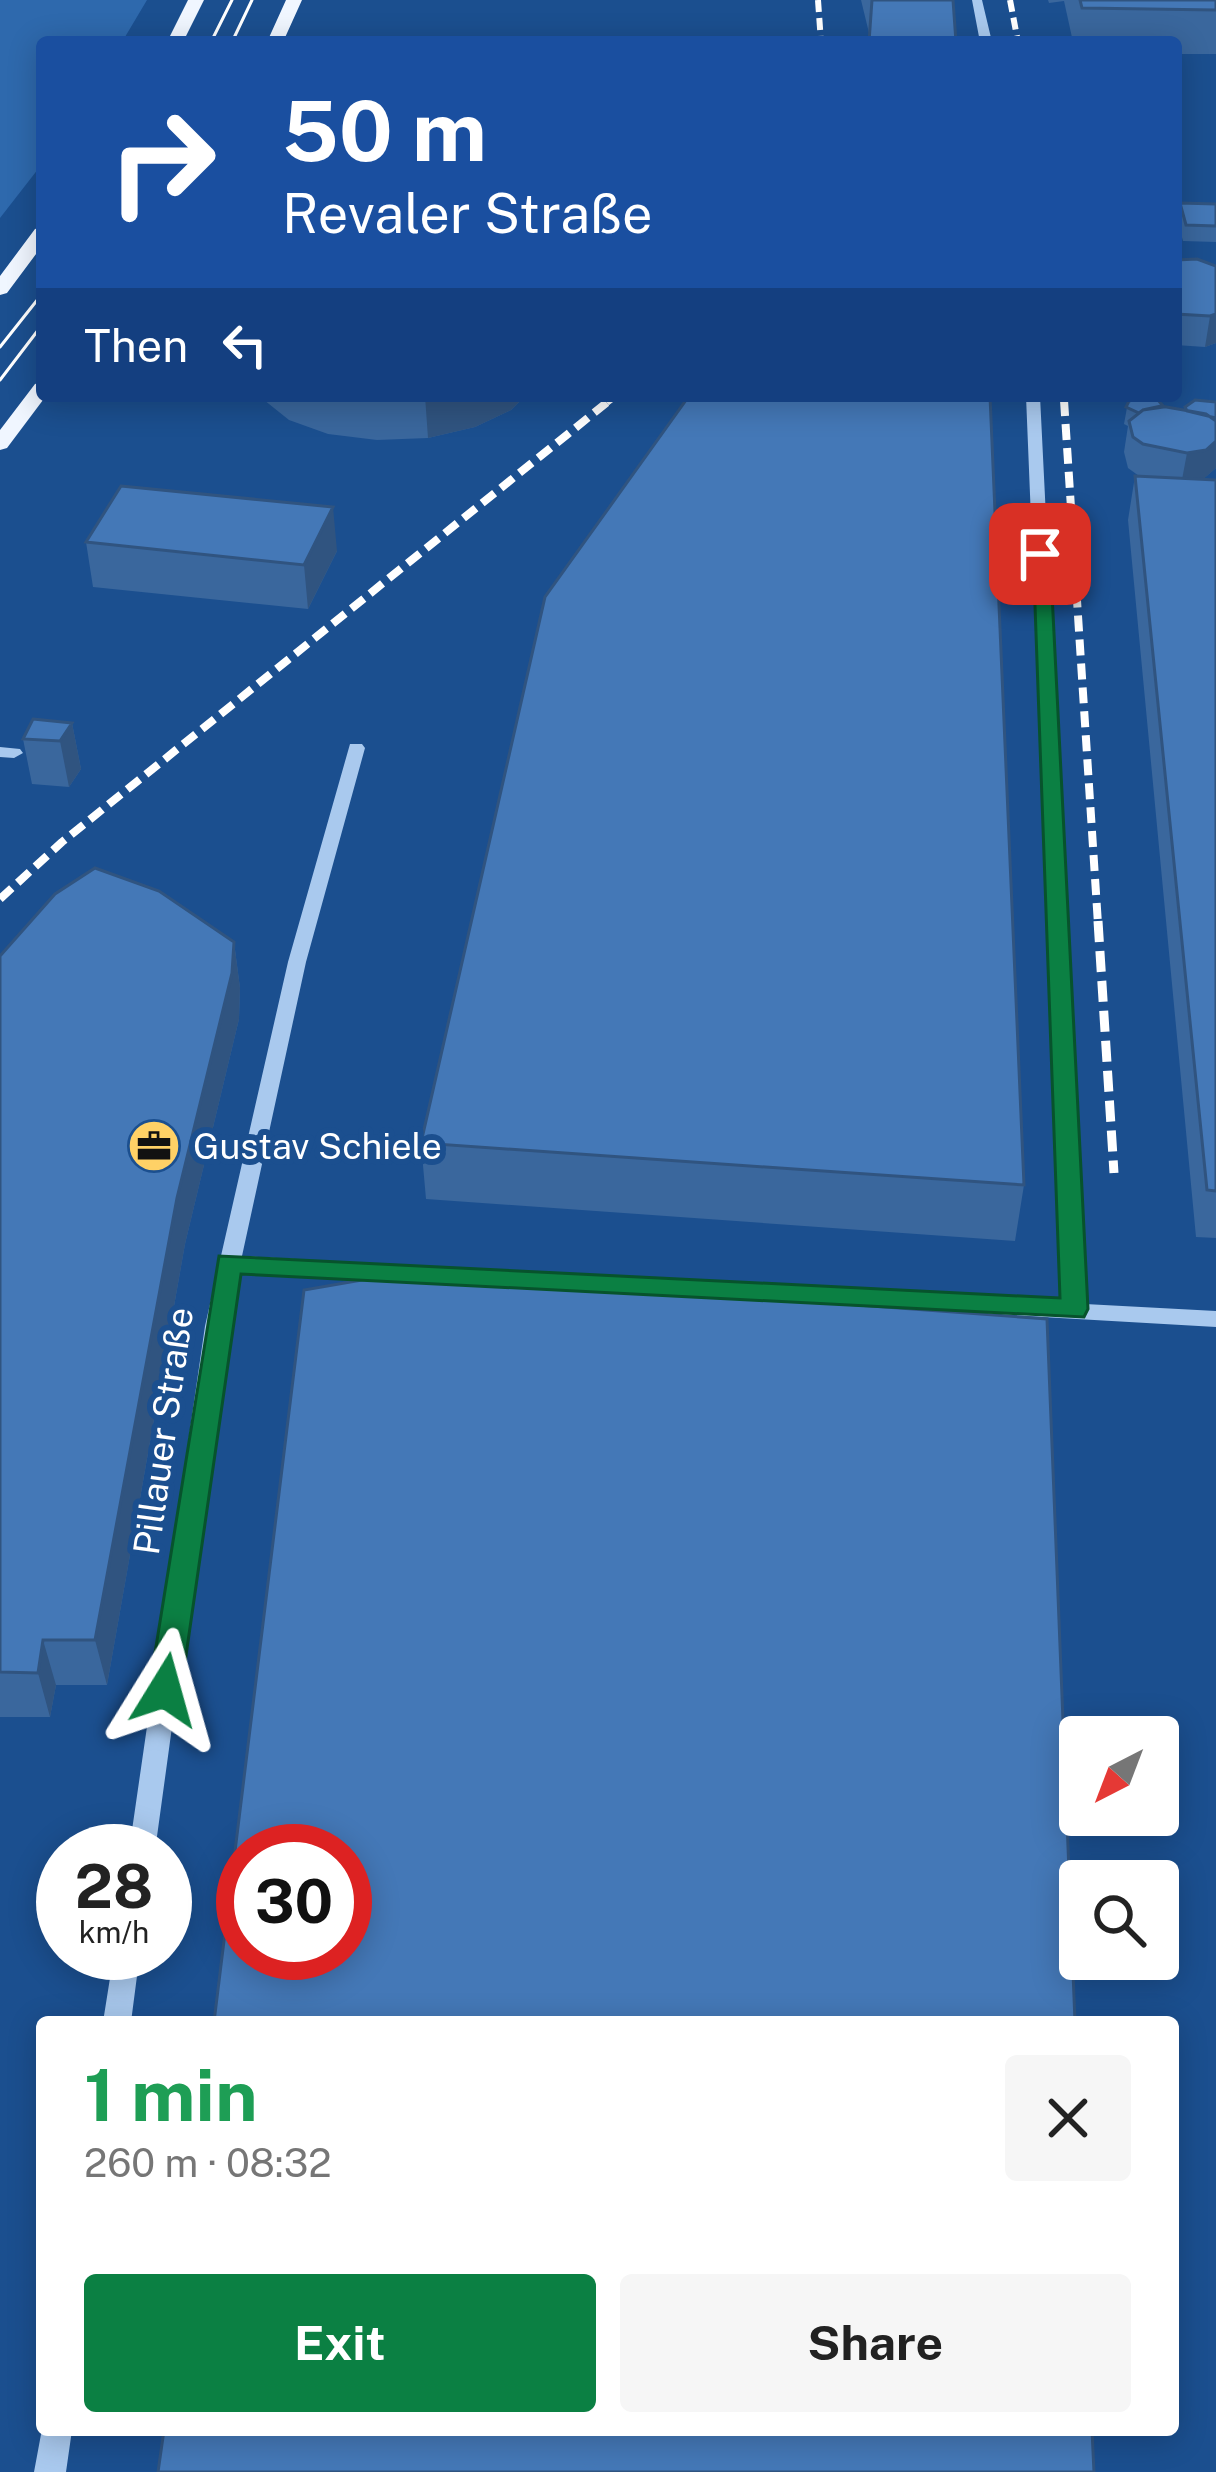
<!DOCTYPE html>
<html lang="en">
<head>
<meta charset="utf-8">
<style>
  :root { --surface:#fff; --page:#f6f6f6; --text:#222; --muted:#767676; --accent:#0b8043 }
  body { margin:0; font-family:"Public Sans",sans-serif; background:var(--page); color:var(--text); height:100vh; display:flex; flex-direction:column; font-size:45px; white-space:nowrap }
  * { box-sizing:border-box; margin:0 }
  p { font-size:39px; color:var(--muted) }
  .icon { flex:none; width:66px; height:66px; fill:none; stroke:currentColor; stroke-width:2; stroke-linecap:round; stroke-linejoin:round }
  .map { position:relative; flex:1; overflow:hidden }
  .details { position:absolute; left:36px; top:2016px; width:1143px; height:420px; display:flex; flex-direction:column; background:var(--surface); border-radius:12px; box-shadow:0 6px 30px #0003 }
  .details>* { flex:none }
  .top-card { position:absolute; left:36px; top:36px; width:1146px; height:366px; border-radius:12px; box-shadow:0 6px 30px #0003; background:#1a4fa0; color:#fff; overflow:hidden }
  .needle { width:78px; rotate:222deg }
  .buttons { position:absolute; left:1059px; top:1716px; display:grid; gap:24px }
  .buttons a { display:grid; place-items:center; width:120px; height:120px; border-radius:12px; background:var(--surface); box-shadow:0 6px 30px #0003; font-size:60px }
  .speed { position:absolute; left:36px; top:1824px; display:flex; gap:24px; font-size:60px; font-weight:700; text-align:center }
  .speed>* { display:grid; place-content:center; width:156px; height:156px; border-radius:50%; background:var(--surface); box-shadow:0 6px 30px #0003; line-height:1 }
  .speed small { font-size:30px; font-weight:400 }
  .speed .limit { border:18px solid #d22; background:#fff; color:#111 }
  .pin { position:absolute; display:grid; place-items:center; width:102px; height:102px; color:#fff; margin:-51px; border-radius:24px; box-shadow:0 6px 18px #0006 }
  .me { position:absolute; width:132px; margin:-66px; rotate:8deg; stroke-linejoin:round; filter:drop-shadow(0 0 9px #0008) }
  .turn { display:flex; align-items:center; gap:42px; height:252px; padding:0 48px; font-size:54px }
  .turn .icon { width:156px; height:156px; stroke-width:2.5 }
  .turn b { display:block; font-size:84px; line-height:102px }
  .then { display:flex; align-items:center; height:114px; padding:0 48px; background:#0003; gap:24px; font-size:45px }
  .round { display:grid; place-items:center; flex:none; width:126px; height:126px; border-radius:12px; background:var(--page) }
  .head { display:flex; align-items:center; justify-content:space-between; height:204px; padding:0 48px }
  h1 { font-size:72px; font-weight:700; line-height:90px; color:#1e9e55 }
  .cta { display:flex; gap:24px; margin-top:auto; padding:24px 48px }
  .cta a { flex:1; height:138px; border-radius:12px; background:var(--accent); color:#fff; font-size:48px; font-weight:700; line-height:138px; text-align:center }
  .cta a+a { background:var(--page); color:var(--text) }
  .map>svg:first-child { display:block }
</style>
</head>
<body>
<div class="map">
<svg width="1216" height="2472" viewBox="0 0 1216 2472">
  <rect width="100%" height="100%" fill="#1b4f8f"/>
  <path fill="#2e69ad" d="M 0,0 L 147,0 L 122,42 L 42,42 L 42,164 L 0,218 Z"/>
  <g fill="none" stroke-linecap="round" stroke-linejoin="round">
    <path fill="#a9c9ee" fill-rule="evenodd" d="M 972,0 L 982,0 L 992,42 L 980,42 Z
      M 1026,396 L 1040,396 L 1085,1304 L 1216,1311 L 1216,1327 L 239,1271 L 227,1326 L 155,1851 L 129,1851 L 205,1326 L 288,962 L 350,744 L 362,744 L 365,748 L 306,962 L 242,1256 L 1063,1302 Z
      M 0,747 L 20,749 L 23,753 L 14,758 L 0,757 Z
      M 114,1953 L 140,1953 L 131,2022 L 103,2022 Z
      M 42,2429 L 72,2430 L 66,2472 L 34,2472 Z"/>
    <path fill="#f0f6ff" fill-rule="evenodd" d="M 188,0 L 204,0 L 183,42 L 167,42 Z
      M 286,0 L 302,0 L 283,42 L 267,42 Z
      M 42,227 L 42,246 L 7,293 L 0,295 L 0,276 L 35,229 Z
      M 42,382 L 42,396 L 46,396 L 7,448 L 0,450 L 0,430 L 35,384 Z"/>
    <path stroke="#fff" stroke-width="3" d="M 211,42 L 232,0
      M 232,42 L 252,0
      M 0,347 L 42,294
      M 0,380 L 42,325"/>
    <path stroke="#fff" stroke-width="6" stroke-dasharray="12 6" stroke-linecap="butt" d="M 818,0 L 821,42
      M 1010,0 L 1018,42
      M 1064,396 L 1064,403
      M 607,403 L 616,396"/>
    <path stroke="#fff" stroke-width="8" stroke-dasharray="16 8" stroke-linecap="butt" d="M 1064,400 L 1098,924
      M 0,899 L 62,842 L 610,400"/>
    <path stroke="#fff" stroke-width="9" stroke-dasharray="21 9" stroke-linecap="butt" d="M 1098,921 L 1114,1173"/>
  </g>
  <path fill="#3a679d" d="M 861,0 L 953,0 L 869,33 Z
    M 1048,0 L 1216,0 L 1216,54 L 1176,54 L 1176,42 L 1073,42 L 1064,1 L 1049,3 Z
    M 1180,203 L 1216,204 L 1216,242 L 1183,241 L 1177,219 Z
    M 1197,259 L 1216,343 L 1205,347 L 1176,345 L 1176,260 Z
    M 263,396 L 525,396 L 511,410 L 475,427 L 428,438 L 377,440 L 328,434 L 289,420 L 264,400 Z
    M 1124,396 L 1160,396 L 1159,401 L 1164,407 L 1184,410 L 1185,407 L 1216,402 L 1216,468 L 1203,479 L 1216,480 L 1216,1238 L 1196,1237 L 1128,520 L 1135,476 L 1139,476 L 1128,468 L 1124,452 L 1128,426 L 1124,424 L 1128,402 L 1124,400 Z
    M 86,542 L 337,551 L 308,609 L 93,587 Z
    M 72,723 L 81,769 L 69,787 L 32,784 L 23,739 Z
    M 234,942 L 240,988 L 239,1019 L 185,1244 L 107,1685 L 56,1685 L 50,1717 L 0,1717 L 0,956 Z
    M 421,1143 L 1024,1185 L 1015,1241 L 426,1199 Z"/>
  <path fill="#305480" d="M 1216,314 L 1216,343 L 1205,347 L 1210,316 Z
    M 425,396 L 525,396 L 511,410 L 475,427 L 428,438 Z
    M 1216,441 L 1216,468 L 1200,482 L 1181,485 L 1187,453 Z
    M 333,507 L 337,551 L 308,609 L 304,565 Z
    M 72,723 L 81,769 L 69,787 L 60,741 Z
    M 234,942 L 240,988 L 239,1019 L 185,1244 L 107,1685 L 95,1640 L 177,1198 Z
    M 43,1640 L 56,1685 L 50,1717 L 38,1673 Z"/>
  <path fill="#4478b7" stroke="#305480" stroke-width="3" fill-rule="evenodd" d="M 872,0 L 953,0 L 956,42 L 869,42 Z
    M 1080,0 L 1216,0 L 1216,10 L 1082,8 Z
    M 1180,203 L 1216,204 L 1216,226 L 1186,225 Z
    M 1197,259 L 1216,266 L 1216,314 L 1210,316 L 1176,314 L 1176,260 Z
    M 689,396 L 990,396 L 1024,1185 L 421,1143 L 545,597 Z
    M 1144,397 L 1158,400 L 1164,407 L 1143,410 L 1139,413 L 1126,407 L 1129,401 Z
    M 1195,400 L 1216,402 L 1216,418 L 1187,411 L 1185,407 Z
    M 1161,406 L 1206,414 L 1216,421 L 1216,441 L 1206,450 L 1187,453 L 1143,444 L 1133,437 L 1129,421 L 1143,410 Z
    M 1135,476 L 1216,480 L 1216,1191 L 1207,1190 Z
    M 121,486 L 333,507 L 304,565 L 86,542 Z
    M 33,719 L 72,723 L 60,741 L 23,739 Z
    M 95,868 L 159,891 L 234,942 L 232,973 L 177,1198 L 95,1640 L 43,1640 L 38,1673 L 0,1672 L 0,956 L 55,894 Z
    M 408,1272 L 1047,1319 L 1075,2022 L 214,2022 L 304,1290 ZM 243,1851 L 345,1851 L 345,1953 L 243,1953 Z
    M 164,2430 L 1092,2430 L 1094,2472 L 158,2472 Z"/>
  <path fill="#0b8043" stroke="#07532c" stroke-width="3" d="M 1033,550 L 1050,554 L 1088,1309 L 1084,1317 L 241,1274 L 181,1690 L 176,1700 L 165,1704 L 154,1700 L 149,1690 L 219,1256 L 1060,1298 Z"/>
  <defs>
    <g id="office-disc" transform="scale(2.7)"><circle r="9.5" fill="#ffd166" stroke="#1b4f8f"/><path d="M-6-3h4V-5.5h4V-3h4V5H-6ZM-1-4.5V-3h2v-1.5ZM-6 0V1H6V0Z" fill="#111"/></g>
  </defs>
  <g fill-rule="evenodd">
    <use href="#office-disc" x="154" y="1146"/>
  </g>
  <g text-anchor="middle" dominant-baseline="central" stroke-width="12" stroke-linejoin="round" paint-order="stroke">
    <g font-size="36" fill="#fff" stroke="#1b4f8f" text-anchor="start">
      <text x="193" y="1146">Gustav Schiele</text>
    </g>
    <g font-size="36" fill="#fff" stroke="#1b4f8f">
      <text transform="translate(163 1431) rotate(-82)">Pillauer Straße</text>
    </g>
  </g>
</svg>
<div class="buttons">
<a><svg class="needle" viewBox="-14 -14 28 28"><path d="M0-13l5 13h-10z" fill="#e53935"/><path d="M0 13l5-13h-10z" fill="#767676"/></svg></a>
<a><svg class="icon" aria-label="search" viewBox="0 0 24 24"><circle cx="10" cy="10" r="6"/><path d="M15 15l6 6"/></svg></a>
</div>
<div class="speed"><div>28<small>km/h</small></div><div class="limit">30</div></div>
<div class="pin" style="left:1040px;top:554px;background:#d93025"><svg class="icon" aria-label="arrive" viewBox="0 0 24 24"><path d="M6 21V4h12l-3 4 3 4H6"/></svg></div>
<svg class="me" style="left:165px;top:1690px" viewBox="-20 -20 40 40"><path d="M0-17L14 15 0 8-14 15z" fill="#0b8043" stroke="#fff" stroke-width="4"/></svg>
<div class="top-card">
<div class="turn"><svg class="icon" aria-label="right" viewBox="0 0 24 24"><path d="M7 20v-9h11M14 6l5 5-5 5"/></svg><div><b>50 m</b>Revaler Straße</div></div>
<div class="then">Then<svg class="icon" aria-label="left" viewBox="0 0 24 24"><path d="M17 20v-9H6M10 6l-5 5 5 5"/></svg></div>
</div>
<section class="details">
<div class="head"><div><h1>1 min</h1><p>260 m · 08:32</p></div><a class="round"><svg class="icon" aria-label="close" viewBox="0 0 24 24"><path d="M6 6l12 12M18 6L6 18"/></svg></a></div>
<div class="cta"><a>Exit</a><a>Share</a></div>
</section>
</div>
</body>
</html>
